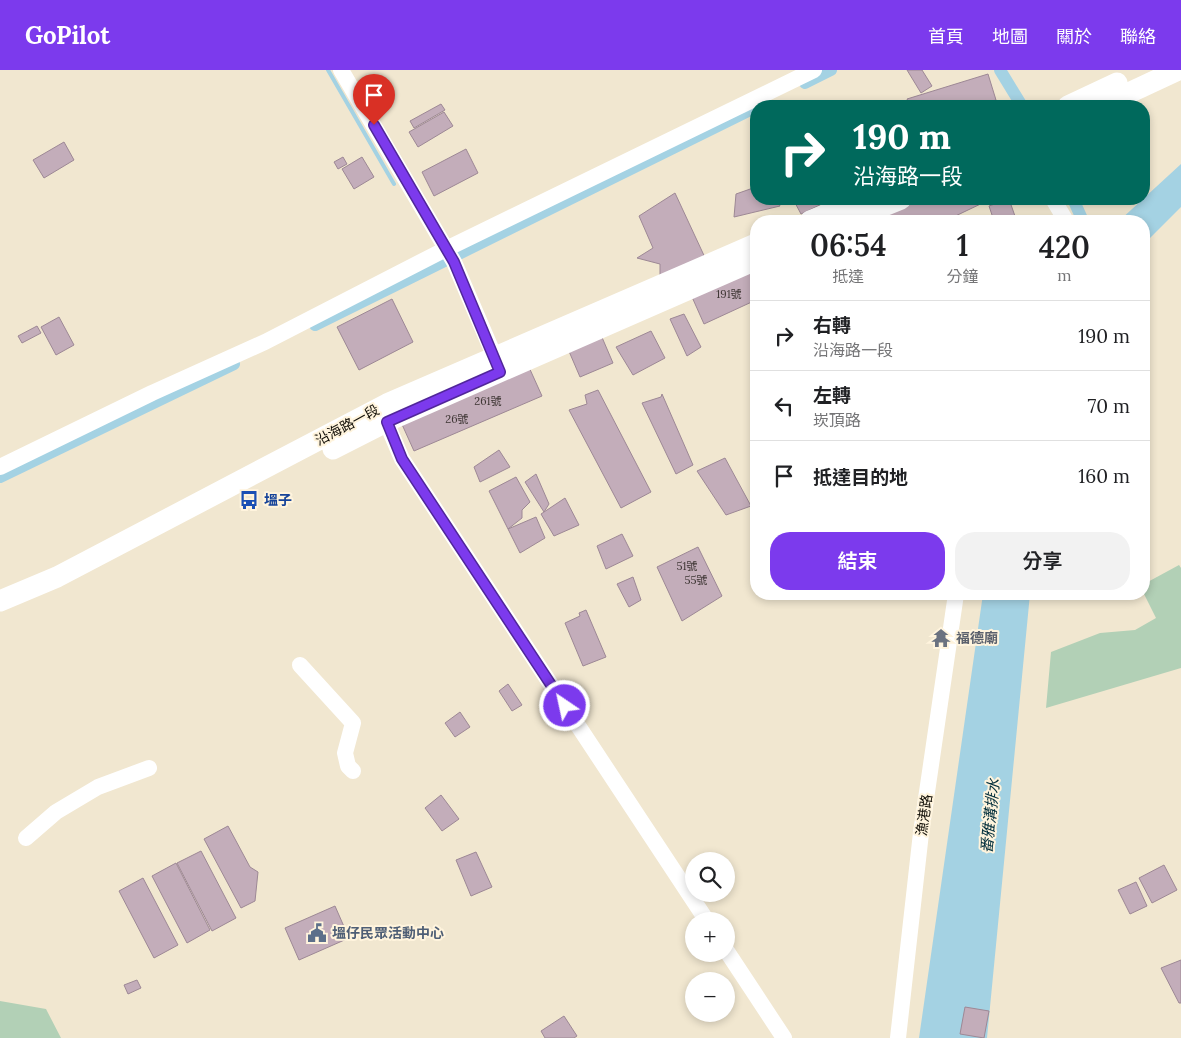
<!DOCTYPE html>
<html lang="zh-TW">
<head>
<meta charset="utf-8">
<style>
  :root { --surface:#fff; --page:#f2f2f2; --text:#202124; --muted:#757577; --line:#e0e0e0; --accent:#7c3aed }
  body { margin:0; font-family:Lora,"Noto Sans TC",serif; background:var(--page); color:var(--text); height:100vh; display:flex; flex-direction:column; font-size:19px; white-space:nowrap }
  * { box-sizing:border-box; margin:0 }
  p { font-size:16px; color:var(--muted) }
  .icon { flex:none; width:28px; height:28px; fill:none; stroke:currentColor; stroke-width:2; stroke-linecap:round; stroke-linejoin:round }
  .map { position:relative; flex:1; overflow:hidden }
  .side { position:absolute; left:750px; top:145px; width:400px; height:385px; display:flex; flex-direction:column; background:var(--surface); border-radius:20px; box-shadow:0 2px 8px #0003 }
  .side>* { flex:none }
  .hud { position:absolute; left:750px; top:30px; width:400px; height:105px; border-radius:20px; box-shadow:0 2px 8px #0003; background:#00695c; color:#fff; overflow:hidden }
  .controls { position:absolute; left:685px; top:782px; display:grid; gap:10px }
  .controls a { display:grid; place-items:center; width:50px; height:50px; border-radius:50%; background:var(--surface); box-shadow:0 2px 8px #0003; font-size:25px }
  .pin { position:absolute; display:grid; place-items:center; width:42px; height:42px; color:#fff; margin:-51px -21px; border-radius:50% 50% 50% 0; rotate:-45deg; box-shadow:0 0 5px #0007 }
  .pin .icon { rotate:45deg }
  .me { position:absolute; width:55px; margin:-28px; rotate:326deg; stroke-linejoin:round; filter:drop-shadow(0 0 4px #0008) }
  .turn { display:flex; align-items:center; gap:18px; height:105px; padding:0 20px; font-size:22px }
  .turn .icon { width:65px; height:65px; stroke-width:2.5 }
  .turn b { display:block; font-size:35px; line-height:42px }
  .eta { display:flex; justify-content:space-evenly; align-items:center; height:85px; text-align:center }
  .eta b { font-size:30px; font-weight:600; line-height:35px }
  .button { display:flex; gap:10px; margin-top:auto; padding:10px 20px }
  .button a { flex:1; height:58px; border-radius:20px; background:var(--accent); color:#fff; font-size:20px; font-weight:600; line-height:58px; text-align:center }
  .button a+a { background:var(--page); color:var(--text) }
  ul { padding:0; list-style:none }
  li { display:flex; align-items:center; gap:15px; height:70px; padding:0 20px; border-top:1px solid var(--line) }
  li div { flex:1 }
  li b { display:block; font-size:19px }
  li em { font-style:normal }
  header { display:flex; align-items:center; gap:30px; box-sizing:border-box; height:70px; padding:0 25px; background:var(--accent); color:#fff }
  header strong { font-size:24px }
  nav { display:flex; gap:28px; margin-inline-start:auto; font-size:18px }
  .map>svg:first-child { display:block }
</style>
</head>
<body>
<header>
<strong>GoPilot</strong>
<nav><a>首頁</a><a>地圖</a><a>關於</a><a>聯絡</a></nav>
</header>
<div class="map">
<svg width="1181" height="968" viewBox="0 0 1181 968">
  <rect width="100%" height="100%" fill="#f1e7d0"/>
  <path fill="#b2d0b6" d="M 1179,495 L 1181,498 L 1181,598 L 1046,638 L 1051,582 L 1100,563 L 1135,560 L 1156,548 L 1144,524 L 1144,514 Z
    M 0,931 L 46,939 L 61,968 L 0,968 Z"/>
  <path fill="#a4d2e3" d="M 1181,94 L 1181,137 L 1144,174 L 1144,151 L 1119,151 Z
    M 983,524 L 1030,524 L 987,968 L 919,968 Z"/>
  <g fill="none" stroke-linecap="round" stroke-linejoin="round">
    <path stroke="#a4d2e3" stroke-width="4" d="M 328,0 L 394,114"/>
    <path stroke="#a4d2e3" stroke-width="12" d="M 1000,0 L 1022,36
      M 805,13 L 831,0
      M 1073,129 L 1083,151
      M 315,255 L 756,37
      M 0,407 L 234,294"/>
  </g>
  <path fill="#c3adba" stroke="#9d8895" d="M 907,0 L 922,0 L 932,16 L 921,23 Z
    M 988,4 L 996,30 L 973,36 L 910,36 L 907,29 Z
    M 441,34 L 445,40 L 414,58 L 410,51 Z
    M 444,42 L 453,56 L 418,77 L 409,62 Z
    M 64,72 L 74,90 L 44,108 L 33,90 Z
    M 466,79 L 478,103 L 434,126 L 422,102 Z
    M 343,87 L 347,94 L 338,99 L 334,92 Z
    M 362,87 L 374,107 L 354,119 L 342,99 Z
    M 756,117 L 756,129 L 777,129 L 780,136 L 734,147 L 736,124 Z
    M 675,123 L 708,194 L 660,209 L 660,194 L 637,188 L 653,178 L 639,146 Z
    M 793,129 L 817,129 L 820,135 L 801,144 Z
    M 911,129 L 991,129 L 945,151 L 864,151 Z
    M 1009,129 L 1016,149 L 1009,151 L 994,151 L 989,136 Z
    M 751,200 L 756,212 L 756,230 L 704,254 L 692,227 Z
    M 392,229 L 413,272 L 359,300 L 337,257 Z
    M 684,244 L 701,277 L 687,286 L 670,249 Z
    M 59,247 L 74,275 L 56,285 L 41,257 Z
    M 37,256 L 41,263 L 22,273 L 18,266 Z
    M 651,261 L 665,288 L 633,305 L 616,277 Z
    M 601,265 L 613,293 L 580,307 L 568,279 Z
    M 528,295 L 542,326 L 414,381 L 400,350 Z
    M 598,320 L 651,422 L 621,438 L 569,340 L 587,334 L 585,325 Z
    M 662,324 L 693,395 L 676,404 L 642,333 L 661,327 Z
    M 499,380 L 510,397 L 480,412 L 474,397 Z
    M 725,388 L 751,436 L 726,445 L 697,401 Z
    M 536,404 L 549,434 L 544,442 L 525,412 Z
    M 516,407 L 530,432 L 522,440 L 522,448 L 508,459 L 489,421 Z
    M 565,428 L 579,455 L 554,466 L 541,444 Z
    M 536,447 L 545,468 L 520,483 L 508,459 Z
    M 622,464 L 633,486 L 606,499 L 597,476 Z
    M 698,477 L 722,526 L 682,551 L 657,497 Z
    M 633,507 L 641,530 L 629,537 L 617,514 Z
    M 586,540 L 606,587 L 583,596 L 565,553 L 580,546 L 579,543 Z
    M 508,614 L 522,635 L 512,641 L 499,621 Z
    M 460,642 L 470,657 L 455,667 L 445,653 Z
    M 441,725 L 459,749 L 442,761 L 425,738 Z
    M 228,756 L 250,797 L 258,802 L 255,831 L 241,838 L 204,769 Z
    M 201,781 L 236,848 L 212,861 L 177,793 Z
    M 476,782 L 492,817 L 471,826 L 456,790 Z
    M 176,793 L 210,860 L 187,873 L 152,806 Z
    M 1164,795 L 1177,820 L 1152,833 L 1139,808 Z
    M 143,808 L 178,875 L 154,888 L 119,821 Z
    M 1136,812 L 1147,836 L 1130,844 L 1118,820 Z
    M 335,836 L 349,868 L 299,890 L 285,858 Z
    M 1181,890 L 1181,933 L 1179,933 L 1161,898 Z
    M 137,910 L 141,918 L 128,924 L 124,915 Z
    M 965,937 L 989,941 L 984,968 L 960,964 Z
    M 564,946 L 577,966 L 574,968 L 545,968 L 541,961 Z"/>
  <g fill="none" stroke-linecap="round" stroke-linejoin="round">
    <path stroke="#fff" stroke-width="16" d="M 341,0 L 454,192 L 499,297
      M 1053,129 L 1066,151
      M 382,342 L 402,389 L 707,851
      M 0,397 L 152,323 L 265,272 L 446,179 L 814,0
      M 300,595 L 353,653 L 345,683 L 348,696 L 353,701
      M 26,768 L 56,742 L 98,717 L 149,698
      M 726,880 L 784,968
      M 898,968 L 921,763 L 956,524"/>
    <path stroke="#fff" stroke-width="21" d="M 1068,36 L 1117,13
      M 1101,36 L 1178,0
      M 810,151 L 864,129
      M 847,151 L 901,129
      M 333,379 L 394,348 L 433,331 L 756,190
      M 0,531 L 57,507 L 387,334 L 756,174"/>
  </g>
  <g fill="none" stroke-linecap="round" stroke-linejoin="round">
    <g stroke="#51269a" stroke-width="12">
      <path id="route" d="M 374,55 L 454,192 L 500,302 L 387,352 L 402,389 L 565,636"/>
    </g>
    <use href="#route" stroke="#7c3aed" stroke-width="9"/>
  </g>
  <defs>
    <g id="bus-bare" transform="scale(1.5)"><path d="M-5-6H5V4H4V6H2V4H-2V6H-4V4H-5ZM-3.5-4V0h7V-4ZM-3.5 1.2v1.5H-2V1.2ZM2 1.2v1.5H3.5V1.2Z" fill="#1a4fb4" stroke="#fff4dd" stroke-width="2.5" paint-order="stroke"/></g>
    <g id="temple-bare" transform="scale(1.5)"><path d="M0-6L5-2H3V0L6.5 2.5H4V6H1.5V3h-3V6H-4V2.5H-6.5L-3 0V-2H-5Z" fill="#6b7280" stroke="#fff4dd" stroke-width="2.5" paint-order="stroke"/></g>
    <g id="civic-bare" transform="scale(1.5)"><path d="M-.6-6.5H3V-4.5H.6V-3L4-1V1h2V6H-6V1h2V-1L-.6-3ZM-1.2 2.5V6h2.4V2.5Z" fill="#5c6f8a" stroke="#fff4dd" stroke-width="2.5" paint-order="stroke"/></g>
  </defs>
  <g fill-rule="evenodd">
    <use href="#bus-bare" x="249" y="430"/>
    <use href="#temple-bare" x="941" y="568"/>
    <use href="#civic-bare" x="317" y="863"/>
  </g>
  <g text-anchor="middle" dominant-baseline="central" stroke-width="4" stroke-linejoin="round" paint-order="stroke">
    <g font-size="11" fill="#3d3533">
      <text x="729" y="224">191號</text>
      <text x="488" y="331">261號</text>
      <text x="457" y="349">26號</text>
      <text x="687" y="496">51號</text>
      <text x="696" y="510">55號</text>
    </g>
    <g font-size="14" fill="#100d06" stroke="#fff4dd">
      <text transform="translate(347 355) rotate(-28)">沿海路一段</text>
      <text transform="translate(924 745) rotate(-82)">漁港路</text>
    </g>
    <g font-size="14" font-weight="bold" fill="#164399" stroke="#fff4dd" text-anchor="start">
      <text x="264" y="430">塭子</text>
    </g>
    <g font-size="14" font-weight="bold" fill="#5b616d" stroke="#fff4dd" text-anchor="start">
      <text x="956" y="568">福德廟</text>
    </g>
    <g font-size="14" font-weight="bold" fill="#4e5e75" stroke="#fff4dd" text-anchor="start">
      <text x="332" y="863">塭仔民眾活動中心</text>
    </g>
    <g font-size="15" font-style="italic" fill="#032f3c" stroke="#fff4dd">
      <text transform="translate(990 746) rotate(-84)">番雅溝排水</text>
    </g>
  </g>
</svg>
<div class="controls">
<a><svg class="icon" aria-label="search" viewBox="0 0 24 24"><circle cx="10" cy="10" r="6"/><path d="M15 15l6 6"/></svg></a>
<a>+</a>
<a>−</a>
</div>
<div class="pin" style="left:374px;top:55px;background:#d93025"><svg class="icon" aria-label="arrive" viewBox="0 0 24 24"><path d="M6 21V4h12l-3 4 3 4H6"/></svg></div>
<svg class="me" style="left:565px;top:636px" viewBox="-20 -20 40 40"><circle r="17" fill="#7c3aed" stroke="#fff" stroke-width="3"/><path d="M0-11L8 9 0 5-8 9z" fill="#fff"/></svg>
<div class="hud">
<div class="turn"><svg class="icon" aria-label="right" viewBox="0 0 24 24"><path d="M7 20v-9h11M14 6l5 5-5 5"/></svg><div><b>190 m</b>沿海路一段</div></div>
</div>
<section class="side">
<div class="eta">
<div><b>06:54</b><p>抵達</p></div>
<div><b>1</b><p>分鐘</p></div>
<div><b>420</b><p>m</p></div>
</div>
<ul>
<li><svg class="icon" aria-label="right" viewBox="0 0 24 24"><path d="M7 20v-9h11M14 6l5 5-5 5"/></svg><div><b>右轉</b><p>沿海路一段</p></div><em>190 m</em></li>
<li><svg class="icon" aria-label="left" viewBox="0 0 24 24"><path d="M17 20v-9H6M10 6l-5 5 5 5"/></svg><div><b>左轉</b><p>崁頂路</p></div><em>70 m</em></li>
<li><svg class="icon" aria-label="arrive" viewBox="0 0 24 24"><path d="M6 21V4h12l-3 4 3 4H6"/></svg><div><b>抵達目的地</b></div><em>160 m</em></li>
</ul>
<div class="button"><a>結束</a><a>分享</a></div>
</section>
</div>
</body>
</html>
